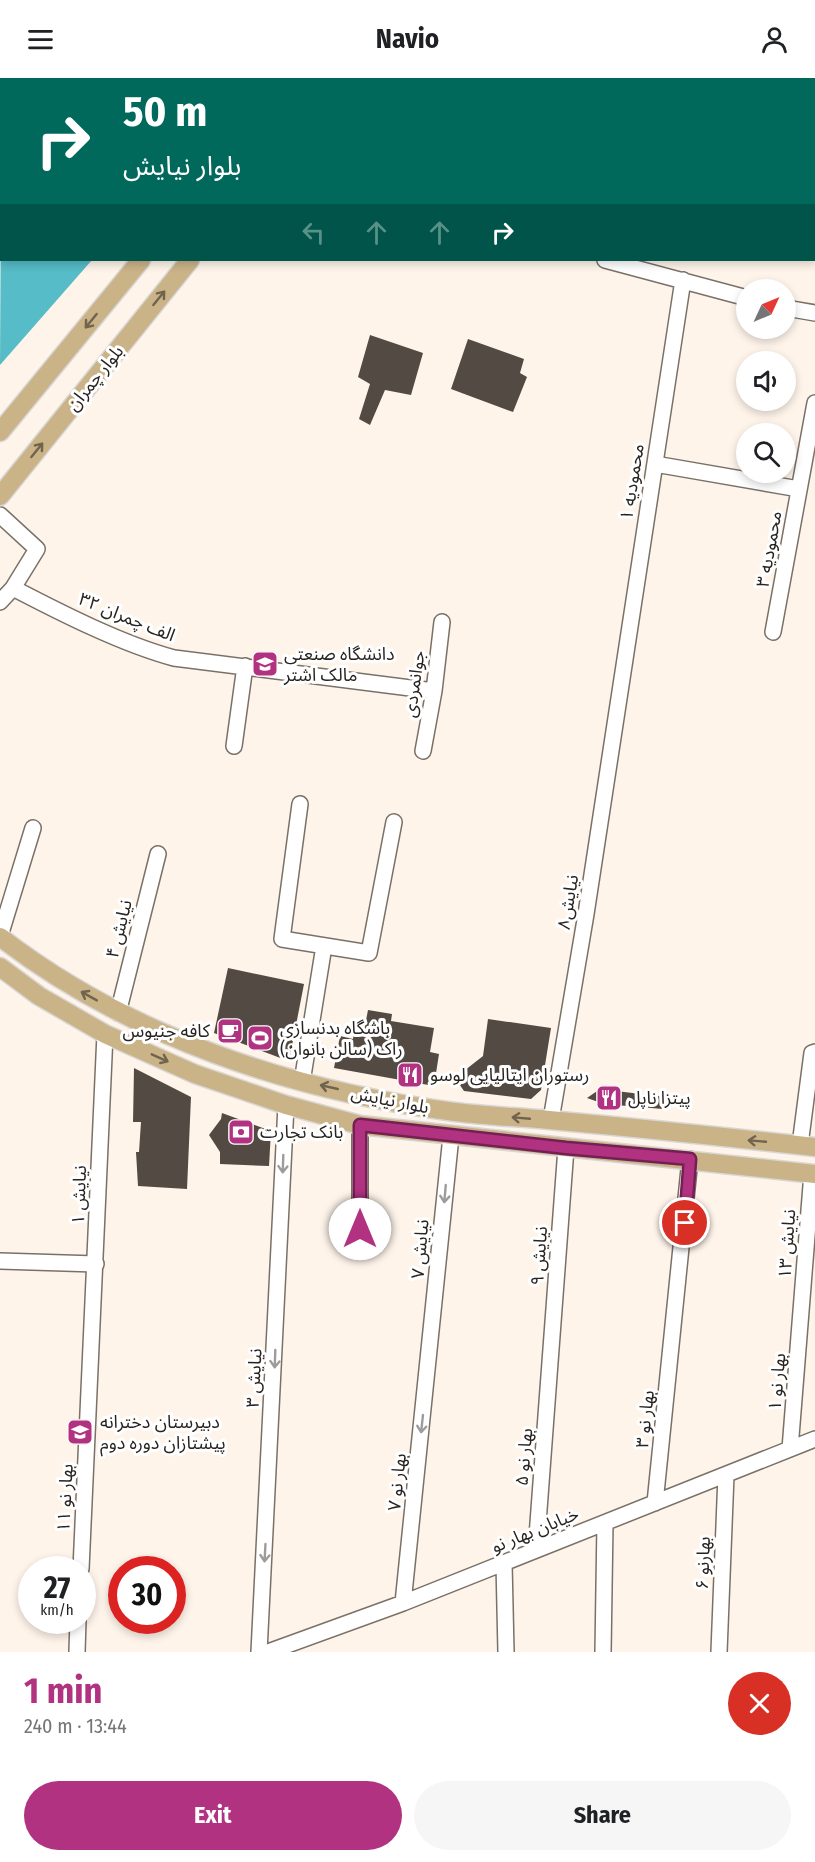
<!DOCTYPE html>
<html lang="en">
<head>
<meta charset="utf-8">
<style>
  :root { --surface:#fff; --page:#f6f6f6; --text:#202124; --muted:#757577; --accent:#b13280 }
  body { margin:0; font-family:"Fira Sans Condensed","Noto Sans Arabic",sans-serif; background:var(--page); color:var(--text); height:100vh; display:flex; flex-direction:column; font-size:22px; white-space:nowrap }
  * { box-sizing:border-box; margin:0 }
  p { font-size:20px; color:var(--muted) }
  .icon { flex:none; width:33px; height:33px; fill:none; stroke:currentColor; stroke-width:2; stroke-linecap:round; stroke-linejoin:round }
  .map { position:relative; height:1574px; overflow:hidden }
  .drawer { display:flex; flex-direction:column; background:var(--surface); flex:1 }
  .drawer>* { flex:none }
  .guide { position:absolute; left:0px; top:0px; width:816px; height:183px; box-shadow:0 3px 9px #0003; background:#00695c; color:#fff; overflow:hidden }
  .needle { width:39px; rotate:46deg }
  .fabs { position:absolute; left:736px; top:201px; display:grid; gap:12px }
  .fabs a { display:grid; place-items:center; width:60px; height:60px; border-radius:50%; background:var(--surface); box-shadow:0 3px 9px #0003; font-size:30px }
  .speed { position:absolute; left:18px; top:1478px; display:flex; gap:12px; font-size:30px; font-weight:700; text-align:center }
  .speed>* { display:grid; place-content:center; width:78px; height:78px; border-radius:50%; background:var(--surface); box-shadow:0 3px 9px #0003; line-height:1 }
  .speed small { font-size:15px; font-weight:400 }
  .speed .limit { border:9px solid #d22; background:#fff; color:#111 }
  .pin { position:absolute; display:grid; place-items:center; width:51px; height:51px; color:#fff; margin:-26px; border:3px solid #fff; border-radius:50%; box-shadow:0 2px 6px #0007 }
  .me { position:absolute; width:66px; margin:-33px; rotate:0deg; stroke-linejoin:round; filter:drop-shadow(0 0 4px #0008) }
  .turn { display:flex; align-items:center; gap:21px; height:126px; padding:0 24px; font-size:27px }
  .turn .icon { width:78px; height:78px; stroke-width:2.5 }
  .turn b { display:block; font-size:42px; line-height:51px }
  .lanes { display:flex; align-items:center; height:57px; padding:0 24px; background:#0003; justify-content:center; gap:30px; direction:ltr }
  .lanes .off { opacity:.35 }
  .round { display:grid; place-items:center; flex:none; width:63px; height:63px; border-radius:32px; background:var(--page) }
  .overview { display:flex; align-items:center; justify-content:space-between; height:102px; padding:0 24px }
  h1 { font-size:36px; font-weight:700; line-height:45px; color:var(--accent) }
  .primary-button { display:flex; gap:12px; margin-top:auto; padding:12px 24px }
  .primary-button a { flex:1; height:69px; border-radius:36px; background:var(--accent); color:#fff; font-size:24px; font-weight:700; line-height:69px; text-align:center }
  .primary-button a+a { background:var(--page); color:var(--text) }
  header { display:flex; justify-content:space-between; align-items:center; height:78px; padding:0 24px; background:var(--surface); font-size:27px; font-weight:700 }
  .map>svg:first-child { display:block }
</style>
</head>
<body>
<header><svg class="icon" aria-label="menu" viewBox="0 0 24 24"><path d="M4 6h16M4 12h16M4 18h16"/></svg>Navio<svg class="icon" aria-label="person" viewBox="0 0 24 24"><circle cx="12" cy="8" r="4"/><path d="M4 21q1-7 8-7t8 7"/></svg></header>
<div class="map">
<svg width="815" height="1574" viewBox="0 0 815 1574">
  <rect width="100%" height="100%" fill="#fef4ea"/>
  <path fill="#56bcc7" d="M 1,120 L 2,182 L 92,182 L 0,287 Z"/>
  <path fill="#534b43" d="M 370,257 L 423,275 L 411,317 L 385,312 L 370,347 L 359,341 L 370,306 L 358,299 Z
    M 468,261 L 524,281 L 520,295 L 527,299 L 513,334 L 451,311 Z
    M 228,890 L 304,906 L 290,978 L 283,981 L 214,955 Z
    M 368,932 L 392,936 L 391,943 L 434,950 L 430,974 L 439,976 L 434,1008 L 334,990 L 340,958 L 353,961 L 354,951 L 364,953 Z
    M 488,941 L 551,950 L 541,1012 L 531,1021 L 464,1013 L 455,1000 L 483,978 Z
    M 134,990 L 191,1019 L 187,1111 L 138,1108 L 136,1074 L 139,1074 L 141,1044 L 133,1044 Z
    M 600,1011 L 665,1019 L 663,1031 L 604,1026 L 587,1020 Z
    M 222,1035 L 271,1053 L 269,1088 L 220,1086 L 220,1074 L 209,1057 L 221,1041 Z"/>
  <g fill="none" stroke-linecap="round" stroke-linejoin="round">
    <g stroke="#797168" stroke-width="18">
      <path id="minor" d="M 46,2 L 48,0
        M 415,2 L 416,0
        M 0,51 L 2,50
        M 605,182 L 747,220
        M 786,230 L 815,235
        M 655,386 L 799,411
        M 0,437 L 37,471 L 13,510 C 61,535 122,566 174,580 L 434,613
        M 0,524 L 13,510
        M 773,554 L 815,325
        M 234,668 L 245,588
        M 423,673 L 434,613 L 442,544
        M 300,726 L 282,861 L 369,875 L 394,744
        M 0,858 L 33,750
        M 118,935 L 158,776
        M 302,1004 L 324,868
        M 551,1042 L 586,836 L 683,202
        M 360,1047 L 360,1151
        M 800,1067 L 812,975 L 815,974
        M 0,1183 L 96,1186
        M 790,1371 L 812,1095
        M 655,1425 L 690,1081
        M 536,1472 L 566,1070
        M 504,1485 L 506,1574
        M 81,1491 L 105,956
        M 403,1525 L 451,1058
        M 77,1574 L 78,1542
        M 259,1574 L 286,1027
        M 268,1574 L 403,1525 L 815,1361
        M 603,1574 L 605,1445
        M 719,1574 L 726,1397"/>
    </g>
    <g stroke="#d8d7d7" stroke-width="21">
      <path id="major" d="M 289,2 L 290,0
        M 339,2 L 340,0
        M 0,354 L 141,182
        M 0,418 L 190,182
        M 0,859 C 130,959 293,1013 455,1034 C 486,1038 518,1039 549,1042 C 638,1050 727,1059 815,1069
        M 0,889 L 39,918 L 105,956 L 195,996 L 286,1027 L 360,1047 L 815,1096"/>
    </g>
    <use href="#minor" stroke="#fff" stroke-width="15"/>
    <use href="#major" stroke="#cbb388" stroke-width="18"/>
  </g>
  <defs><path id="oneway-shaft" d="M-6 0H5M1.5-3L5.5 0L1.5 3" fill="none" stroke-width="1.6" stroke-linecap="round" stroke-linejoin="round" transform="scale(1.5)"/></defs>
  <g stroke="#71644f">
    <use href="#oneway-shaft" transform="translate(159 220) rotate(-51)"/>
    <use href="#oneway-shaft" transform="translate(91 243) rotate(129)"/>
    <use href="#oneway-shaft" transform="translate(37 372) rotate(-51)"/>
    <use href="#oneway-shaft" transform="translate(89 918) rotate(-151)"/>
    <use href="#oneway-shaft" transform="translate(160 980) rotate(24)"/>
    <use href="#oneway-shaft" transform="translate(329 1009) rotate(-167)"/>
    <use href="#oneway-shaft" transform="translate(521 1040) rotate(-175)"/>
    <use href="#oneway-shaft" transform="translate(757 1063) rotate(-175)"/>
  </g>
  <g stroke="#9e9c9b">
    <use href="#oneway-shaft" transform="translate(283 1086) rotate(92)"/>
    <use href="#oneway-shaft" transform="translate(445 1116) rotate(95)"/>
    <use href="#oneway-shaft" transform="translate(275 1281) rotate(92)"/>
    <use href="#oneway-shaft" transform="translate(422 1346) rotate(96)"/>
    <use href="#oneway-shaft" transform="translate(265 1475) rotate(93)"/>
  </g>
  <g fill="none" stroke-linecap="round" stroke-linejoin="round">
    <g stroke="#732053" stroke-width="15">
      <path id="route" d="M 360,1151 L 360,1047 L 566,1070 L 690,1081 L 685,1145"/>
    </g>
    <use href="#route" stroke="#b13280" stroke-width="10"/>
  </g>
  <defs>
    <g id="university-square" transform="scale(1.35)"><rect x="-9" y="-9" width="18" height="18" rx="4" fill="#b13280" stroke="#fff"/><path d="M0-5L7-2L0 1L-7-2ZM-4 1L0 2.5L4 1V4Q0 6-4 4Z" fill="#fff"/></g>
    <g id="cafe-square" transform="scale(1.35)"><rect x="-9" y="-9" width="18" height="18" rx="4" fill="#b13280" stroke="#fff"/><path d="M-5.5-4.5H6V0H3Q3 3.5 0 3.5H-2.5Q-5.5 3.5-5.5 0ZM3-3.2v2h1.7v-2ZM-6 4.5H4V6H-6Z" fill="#fff"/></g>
    <g id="stadium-square" transform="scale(1.35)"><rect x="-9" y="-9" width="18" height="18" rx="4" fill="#b13280" stroke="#fff"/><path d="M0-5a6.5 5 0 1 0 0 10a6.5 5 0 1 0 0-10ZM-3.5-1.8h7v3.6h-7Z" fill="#fff"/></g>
    <g id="restaurant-square" transform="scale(1.35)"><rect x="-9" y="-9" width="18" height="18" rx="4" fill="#b13280" stroke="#fff"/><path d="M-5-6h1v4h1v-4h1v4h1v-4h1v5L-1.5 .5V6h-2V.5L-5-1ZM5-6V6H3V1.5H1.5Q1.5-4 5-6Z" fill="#fff"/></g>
    <g id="bank-square" transform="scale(1.35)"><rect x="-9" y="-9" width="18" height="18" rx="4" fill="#b13280" stroke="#fff"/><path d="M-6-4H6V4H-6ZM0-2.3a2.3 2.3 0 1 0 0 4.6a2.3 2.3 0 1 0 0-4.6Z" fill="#fff"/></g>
    <g id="school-square" transform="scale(1.35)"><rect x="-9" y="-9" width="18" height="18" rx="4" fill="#b13280" stroke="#fff"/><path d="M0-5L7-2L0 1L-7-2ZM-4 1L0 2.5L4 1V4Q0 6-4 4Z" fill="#fff"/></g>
  </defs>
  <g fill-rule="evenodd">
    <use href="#university-square" x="265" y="586"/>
    <use href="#cafe-square" x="230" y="953"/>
    <use href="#stadium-square" x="260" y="960"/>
    <use href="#restaurant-square" x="410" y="997"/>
    <use href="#restaurant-square" x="609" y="1020"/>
    <use href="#bank-square" x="241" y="1054"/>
    <use href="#school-square" x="80" y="1354"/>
  </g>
  <g text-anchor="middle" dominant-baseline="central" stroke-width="6" stroke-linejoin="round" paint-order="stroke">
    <g font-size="18" fill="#272320" stroke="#fff">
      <text transform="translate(95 300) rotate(-51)">بلوار چمران</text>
      <text transform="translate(632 404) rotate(-81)">۱ محمودیه</text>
      <text transform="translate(769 471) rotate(-80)">۳ محمودیه</text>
      <text transform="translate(127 539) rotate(22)">۳۲ الف چمران</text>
      <text transform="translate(414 606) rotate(-82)">جوانمردی</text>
      <text transform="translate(568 824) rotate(-81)">نیایش۸</text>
      <text transform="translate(119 851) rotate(-76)">نیایش ۴</text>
      <text transform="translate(390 1022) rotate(11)">بلوار نیایش</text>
      <text transform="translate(79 1117) rotate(-88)">نیایش ۱</text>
      <text transform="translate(787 1166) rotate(-86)">نیایش ۱۳</text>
      <text transform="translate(420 1171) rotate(-85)">نیایش ۷</text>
      <text transform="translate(539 1178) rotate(-86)">نیایش ۹</text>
      <text transform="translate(254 1300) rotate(-87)">نیایش ۳</text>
      <text transform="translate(777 1304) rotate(-85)">۱ بهار نو</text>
      <text transform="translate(645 1341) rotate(-84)">۳ بهار نو</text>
      <text transform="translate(524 1379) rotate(-85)">۵ بهار نو</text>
      <text transform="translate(397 1404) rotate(-84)">۷ بهار نو</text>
      <text transform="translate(65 1420) rotate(-87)">۱۱ بهار نو</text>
      <text transform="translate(535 1452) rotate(-22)">خیابان بهار نو</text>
      <text transform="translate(703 1485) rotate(-88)">۶ بهارنو</text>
    </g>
    <g font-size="18" fill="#272320" stroke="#fff" text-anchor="start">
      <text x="284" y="576">دانشگاه صنعتی<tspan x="284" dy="21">مالک اشتر</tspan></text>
      <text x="280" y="950">باشگاه بدنسازی<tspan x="280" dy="21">راک (سالن بانوان)</tspan></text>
      <text x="210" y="953" text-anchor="end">کافه جنیوس</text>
      <text x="430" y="997">رستوران ایتالیایی لوسو</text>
      <text x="628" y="1020">پیتزا ناپل</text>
      <text x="260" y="1054">بانک تجارت</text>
      <text x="100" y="1344">دبیرستان دخترانه<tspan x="100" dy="21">پیشتازان دوره دوم</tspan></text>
    </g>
  </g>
</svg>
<div class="fabs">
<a><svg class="needle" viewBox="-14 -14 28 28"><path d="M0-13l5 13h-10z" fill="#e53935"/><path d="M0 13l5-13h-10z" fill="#757577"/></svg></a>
<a><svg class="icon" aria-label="sound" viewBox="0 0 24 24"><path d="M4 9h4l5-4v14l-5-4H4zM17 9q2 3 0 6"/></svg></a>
<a><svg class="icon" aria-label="search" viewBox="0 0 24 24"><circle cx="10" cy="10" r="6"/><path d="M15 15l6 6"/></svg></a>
</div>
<div class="speed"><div>27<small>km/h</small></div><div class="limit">30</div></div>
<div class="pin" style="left:685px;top:1145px;background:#d93025"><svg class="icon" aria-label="arrive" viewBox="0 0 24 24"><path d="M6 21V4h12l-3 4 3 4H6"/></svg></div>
<svg class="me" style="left:360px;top:1151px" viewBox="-20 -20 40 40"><circle r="19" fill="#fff"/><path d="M0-13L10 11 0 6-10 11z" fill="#b13280"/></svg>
<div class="guide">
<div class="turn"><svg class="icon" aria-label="right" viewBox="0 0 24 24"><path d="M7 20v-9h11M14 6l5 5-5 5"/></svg><div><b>50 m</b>بلوار نیایش</div></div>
<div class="lanes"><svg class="icon off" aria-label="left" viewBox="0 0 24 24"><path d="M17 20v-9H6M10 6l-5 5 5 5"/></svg><svg class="icon off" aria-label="ahead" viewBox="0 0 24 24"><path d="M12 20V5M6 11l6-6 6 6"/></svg><svg class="icon off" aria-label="ahead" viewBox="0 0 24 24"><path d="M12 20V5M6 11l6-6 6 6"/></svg><svg class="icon" aria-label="right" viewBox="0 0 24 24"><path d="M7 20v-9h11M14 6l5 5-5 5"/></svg></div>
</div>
</div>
<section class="drawer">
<div class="overview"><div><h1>1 min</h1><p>240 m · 13:44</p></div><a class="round" style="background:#d93025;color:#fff"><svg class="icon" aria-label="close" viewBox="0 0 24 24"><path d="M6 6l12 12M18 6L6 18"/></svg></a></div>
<div class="primary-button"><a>Exit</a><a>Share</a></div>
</section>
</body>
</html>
